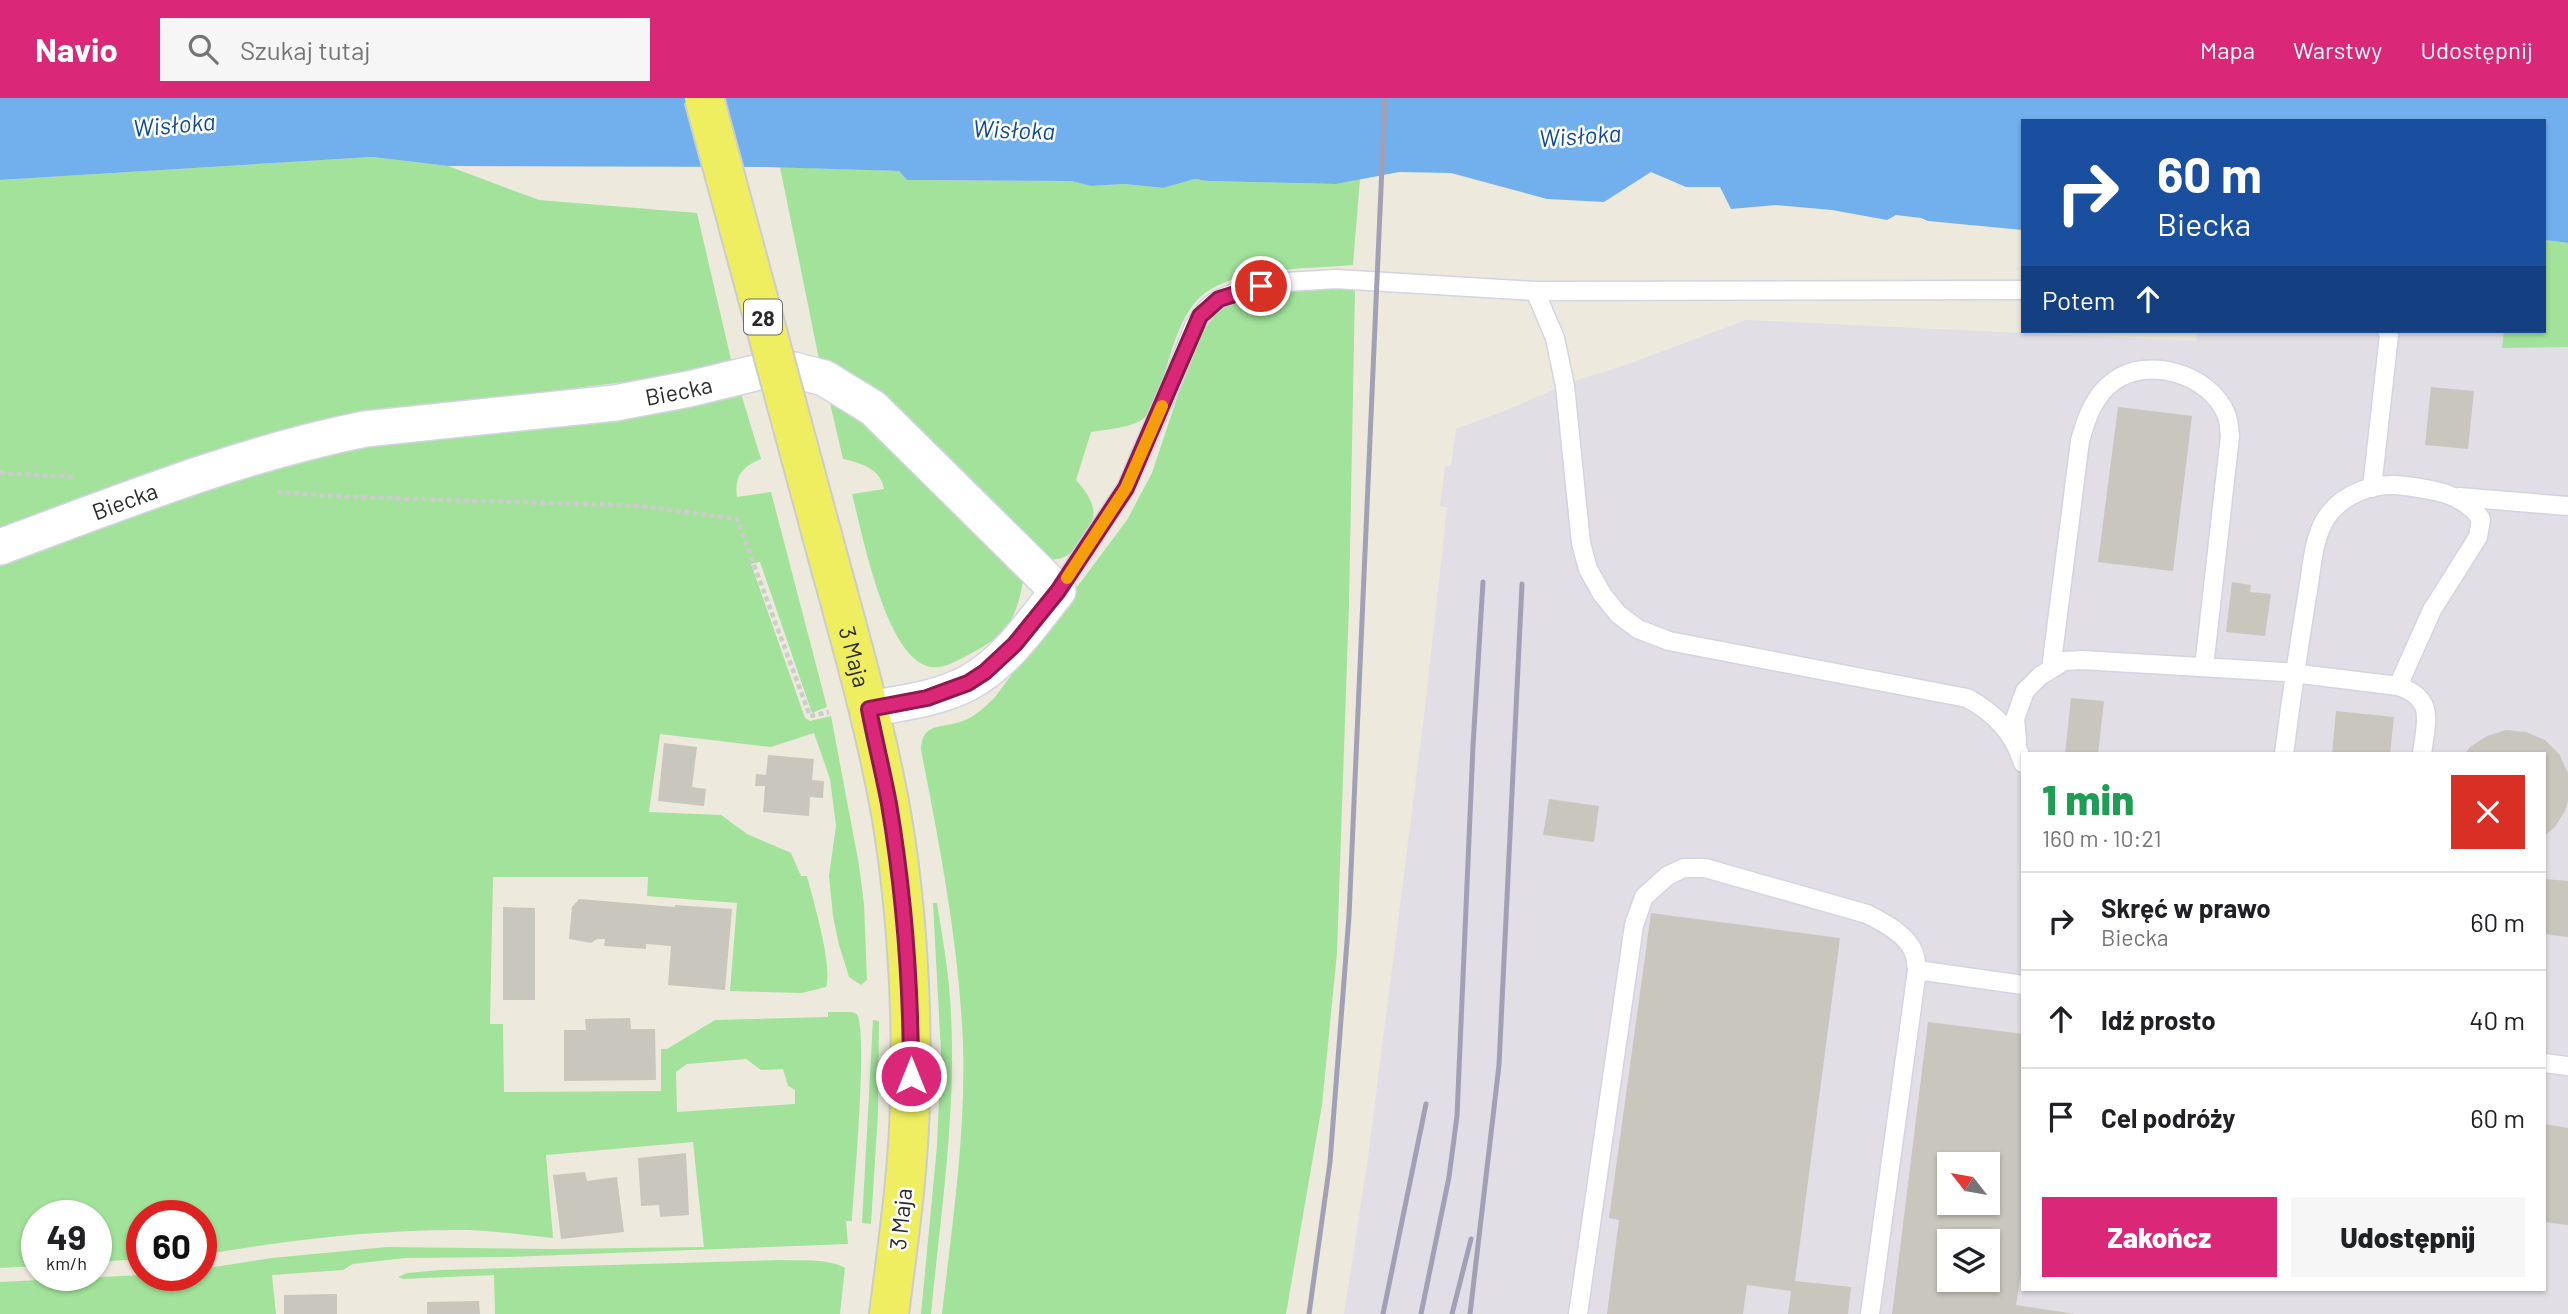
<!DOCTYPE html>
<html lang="pl">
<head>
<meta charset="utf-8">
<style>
  :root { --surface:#fff; --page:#f6f6f6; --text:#202124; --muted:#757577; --line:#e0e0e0; --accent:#db2777 }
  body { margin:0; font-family:Barlow,sans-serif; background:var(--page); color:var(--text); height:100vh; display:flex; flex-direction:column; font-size:26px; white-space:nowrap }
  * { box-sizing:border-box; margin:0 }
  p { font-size:23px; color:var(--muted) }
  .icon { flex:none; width:38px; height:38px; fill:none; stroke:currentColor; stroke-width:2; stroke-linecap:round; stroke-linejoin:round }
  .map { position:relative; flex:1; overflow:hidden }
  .side { position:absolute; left:2021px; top:654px; width:525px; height:539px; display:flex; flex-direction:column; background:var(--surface); border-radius:0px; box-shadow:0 2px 5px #0004 }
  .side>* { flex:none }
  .top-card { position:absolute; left:2021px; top:21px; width:525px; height:214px; border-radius:0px; box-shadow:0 2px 5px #0004; background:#1a4fa0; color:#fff; overflow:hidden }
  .needle { width:46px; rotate:301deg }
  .controls { position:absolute; left:1937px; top:1054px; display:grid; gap:14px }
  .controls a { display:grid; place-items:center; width:63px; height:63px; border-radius:0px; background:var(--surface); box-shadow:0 2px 5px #0004; font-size:35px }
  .speed { position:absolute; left:21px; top:1102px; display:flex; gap:14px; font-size:35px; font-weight:700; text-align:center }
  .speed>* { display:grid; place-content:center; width:91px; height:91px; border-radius:50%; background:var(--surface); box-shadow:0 2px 5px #0004; line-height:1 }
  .speed small { font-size:18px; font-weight:400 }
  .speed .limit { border:10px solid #d22; background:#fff; color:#111 }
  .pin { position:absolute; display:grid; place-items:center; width:60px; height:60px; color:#fff; margin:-30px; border:4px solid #fff; border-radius:50%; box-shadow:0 2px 7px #0007 }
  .me { position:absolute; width:77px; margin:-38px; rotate:0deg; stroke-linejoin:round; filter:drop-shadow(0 0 5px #0008) }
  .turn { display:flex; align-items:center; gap:24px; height:147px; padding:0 21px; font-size:32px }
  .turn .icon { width:91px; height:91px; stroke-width:2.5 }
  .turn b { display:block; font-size:49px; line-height:60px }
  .then { display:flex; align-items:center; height:66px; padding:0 21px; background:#0003; gap:14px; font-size:26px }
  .round { display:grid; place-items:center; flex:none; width:74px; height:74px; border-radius:0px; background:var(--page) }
  .headline { display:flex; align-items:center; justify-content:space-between; height:119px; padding:0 21px }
  h1 { font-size:42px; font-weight:800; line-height:52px; color:#1e9e55 }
  .cta { display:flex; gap:14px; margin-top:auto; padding:14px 21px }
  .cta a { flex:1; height:80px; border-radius:0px; background:var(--accent); color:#fff; font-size:28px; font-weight:800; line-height:80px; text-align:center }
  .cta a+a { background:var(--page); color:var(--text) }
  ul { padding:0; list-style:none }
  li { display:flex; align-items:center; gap:21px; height:98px; padding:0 21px; border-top:2px solid var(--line) }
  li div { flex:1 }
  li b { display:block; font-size:26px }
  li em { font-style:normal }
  header { display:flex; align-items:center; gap:42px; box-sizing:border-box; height:98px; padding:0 35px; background:var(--accent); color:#fff }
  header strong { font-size:33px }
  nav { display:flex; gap:38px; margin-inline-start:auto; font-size:24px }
  .search { width:490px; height:63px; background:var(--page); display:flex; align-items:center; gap:18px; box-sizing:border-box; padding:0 24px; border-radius:0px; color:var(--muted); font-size:26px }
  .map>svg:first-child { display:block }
</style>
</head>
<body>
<header>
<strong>Navio</strong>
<div class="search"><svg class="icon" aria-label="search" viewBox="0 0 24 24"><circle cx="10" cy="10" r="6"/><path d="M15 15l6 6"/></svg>Szukaj tutaj</div>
<nav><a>Mapa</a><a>Warstwy</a><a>Udostępnij</a></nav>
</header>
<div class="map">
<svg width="2568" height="1216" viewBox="0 0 2568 1216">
  <rect width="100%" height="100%" fill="#edeadd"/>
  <path fill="#e2dee5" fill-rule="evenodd" d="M 1746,222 L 2196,243 L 2197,233 L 2505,233 L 2568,247 L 2568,1216 L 1344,1216 L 1369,1052 L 1424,618 L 1447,410 L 1440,408 L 1445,368 L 1451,368 L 1456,331 L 1512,310 L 1566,286 L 1631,265 ZM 2023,656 L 2544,656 L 2544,1192 L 2023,1192 ZM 1950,1066 L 1988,1066 L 1988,1104 L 1950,1104 ZM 1950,1143 L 1988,1143 L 1988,1181 L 1950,1181 Z"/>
  <path fill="#a2e29b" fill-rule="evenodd" d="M 372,59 L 448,68 L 539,102 L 697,115 L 733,270 L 374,316 L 0,431 L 0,82 Z
    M 780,69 L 899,73 L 907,82 L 1071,83 L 1091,88 L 1124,86 L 1163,90 L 1195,81 L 1209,83 L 1336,86 L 1360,81 L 1353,167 C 1309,171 1250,169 1211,191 C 1181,208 1172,253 1162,284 C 1159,295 1156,309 1147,318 C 1134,330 1108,331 1091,334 L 1076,382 C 1083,390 1091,400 1093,410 C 1097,428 1076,458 1058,461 C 1051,462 1043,461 1036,460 L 821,271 Z
    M 2545,142 L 2568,145 L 2568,249 L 2502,250 L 2504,233 L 2544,233 Z
    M 1321,189 L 1355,191 L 1349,506 L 1337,855 L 1322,1007 L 1286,1216 L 942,1216 C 952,1127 966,1036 963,946 C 959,847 940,749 921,652 C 922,623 942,631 963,623 C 976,618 986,608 995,599 L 1127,422 L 1152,375 L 1197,240 L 1213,216 L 1226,208 L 1263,198 Z
    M 739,289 L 761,361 C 742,368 734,379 737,399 L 771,394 L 827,609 L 812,615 L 760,464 L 751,466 L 805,620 L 810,623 L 831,618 L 859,767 L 864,806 L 867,882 L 861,887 L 849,879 L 839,847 L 833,818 L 829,778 L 836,728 L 830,681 L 814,635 L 771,649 L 660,636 L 649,714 L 721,717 L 747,736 L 791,755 L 801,778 L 807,778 C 813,802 833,868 826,889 L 802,895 L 730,893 L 737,805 L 647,798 L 648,779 L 493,779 L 490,926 L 503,926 L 504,994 L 661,993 L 661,951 L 667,951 L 715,922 L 828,919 L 828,914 L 852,914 L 857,916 C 868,935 854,1091 852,1123 L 846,1123 L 848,1146 L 506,1159 L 405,1160 L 353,1166 L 343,1172 L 272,1177 L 276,1216 L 0,1216 L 0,1184 L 142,1177 L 201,1178 L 201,1171 L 272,1160 L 387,1149 L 554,1151 L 704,1149 L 693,1044 L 546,1057 L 553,1140 C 525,1137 496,1133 468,1132 C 378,1131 289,1142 201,1157 L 201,1118 L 142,1118 L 142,1161 L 96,1164 L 96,1118 L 37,1118 L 37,1168 L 0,1170 L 0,460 L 289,359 ZM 746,961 L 761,972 L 783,971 L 788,988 L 795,992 L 795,1006 L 677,1014 L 676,974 L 687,966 Z
    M 827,292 L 855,305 L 1024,478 C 1017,517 1011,534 974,554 C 964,559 949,568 939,569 C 888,577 862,433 852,396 L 884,391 C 881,371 861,365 843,361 Z
    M 933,805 L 937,805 C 942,837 948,869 950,900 C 958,1005 941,1112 931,1216 L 921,1216 L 937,1048 L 941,955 Z
    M 873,922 L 879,923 L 878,1015 L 871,1126 L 862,1125 Z
    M 783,1162 C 802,1163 828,1160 845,1170 L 840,1216 L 495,1216 L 494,1177 L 403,1181 L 398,1179 L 407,1175 L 441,1172 Z"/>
  <path fill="#72b0ed" d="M 0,0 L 2568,0 L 2568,145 L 2545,142 L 2544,23 L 2023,23 L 2023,132 L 1928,123 L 1921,120 L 1896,117 L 1887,122 L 1832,112 L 1776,107 L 1731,111 L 1720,89 L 1686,89 L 1651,74 L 1604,104 L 1547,101 L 1451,75 L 1399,74 L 1336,86 L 1208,83 L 1195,81 L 1163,90 L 1124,86 L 1091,88 L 1071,83 L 907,82 L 899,73 L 766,69 L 448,68 L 372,59 L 0,82 Z"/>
  <path fill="#c8c6bd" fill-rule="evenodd" d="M 2431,289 L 2474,293 L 2468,351 L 2425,347 Z
    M 2118,309 L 2192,318 L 2173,473 L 2098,464 Z
    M 2232,484 L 2251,487 L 2250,494 L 2271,496 L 2265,538 L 2226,534 Z
    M 2071,600 L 2104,603 L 2098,656 L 2065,656 Z
    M 2336,613 L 2394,619 L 2390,656 L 2332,656 Z
    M 2506,632 L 2526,634 L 2545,642 L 2559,656 L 2568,675 L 2568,703 L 2565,713 L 2555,729 L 2544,738 L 2544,656 L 2465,656 L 2470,649 L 2487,638 Z
    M 664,645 L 697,649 L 692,689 L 706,691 L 704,708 L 658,703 Z
    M 768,657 L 814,661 L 812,682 L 824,683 L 823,700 L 810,699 L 809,718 L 763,714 L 765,688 L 755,688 L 756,676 L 766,677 Z
    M 1549,701 L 1599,708 L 1594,744 L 1543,737 Z
    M 2544,781 L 2568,783 L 2568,839 L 2544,836 Z
    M 579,801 L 675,809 L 675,807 L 732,811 L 725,892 L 668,887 L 671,848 L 646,846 L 646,851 L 604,848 L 605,841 L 597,841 L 591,845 L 569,841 L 572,809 Z
    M 503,809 L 535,810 L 535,902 L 503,902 Z
    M 1651,815 L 1840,840 L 1795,1183 L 1851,1189 L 1848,1216 L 1788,1216 L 1791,1193 L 1747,1187 L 1743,1216 L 1607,1216 L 1619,1122 L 1609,1120 Z
    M 630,920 L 631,931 L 655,931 L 656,982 L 564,983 L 564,932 L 586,932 L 585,921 Z
    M 1928,924 L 2023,936 L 2023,1163 L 2016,1207 L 2075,1216 L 1892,1216 ZM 1950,1066 L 1988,1066 L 1988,1104 L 1950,1104 ZM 1950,1143 L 1988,1143 L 1988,1181 L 1950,1181 Z
    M 2544,1026 L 2568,1030 L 2568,1127 L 2544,1124 Z
    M 686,1055 L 689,1117 L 660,1119 L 659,1107 L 641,1108 L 638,1060 Z
    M 585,1074 L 587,1083 L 617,1079 L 624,1134 L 561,1141 L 553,1077 Z
    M 337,1196 L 337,1216 L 284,1216 L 284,1197 Z
    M 479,1203 L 480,1216 L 427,1216 L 427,1204 Z"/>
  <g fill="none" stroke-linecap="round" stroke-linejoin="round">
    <g stroke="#d3d3e3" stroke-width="21">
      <path id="service" d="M 1535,193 L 1555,240 L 1565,288 L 1581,445 L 1588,471 L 1602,496 L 1618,516 L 1638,531 L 1669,543 L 1967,600 C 1995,615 2013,634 2023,665
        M 2372,390 L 2389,237 L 2387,233
        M 2459,399 L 2568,408
        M 1058,493 L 1126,390 L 1173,282 L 1194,228 L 1208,209 L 1219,201 L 1237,194 L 1286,184 L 1336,181 L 1535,193 L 2023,192
        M 2051,571 L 2080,343 C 2086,321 2094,297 2114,283 C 2148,258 2210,276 2226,316 C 2229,322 2229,331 2230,338 L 2204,569
        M 2017,643 L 2015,621 L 2025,593 L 2040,578 L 2064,563 L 2082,562 L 2284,574 L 2398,588 C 2436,601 2426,623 2422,656
        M 2284,656 C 2291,601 2299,547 2308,492 C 2312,469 2313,441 2326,420 C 2344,394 2375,384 2406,388 C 2435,392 2464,396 2481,421 L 2478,439 L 2432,512 L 2398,588
        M 2544,965 L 2568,968
        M 1578,1216 L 1634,827 L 1644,799 L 1667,778 L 1684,770 L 1705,770 L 1867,816 C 1883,824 1908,837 1914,855 C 1916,860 1916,866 1917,872
        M 1870,1216 L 1917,872 L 2023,887"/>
    </g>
    <g stroke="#d3d3e3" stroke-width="38">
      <g id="minor">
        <path id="s1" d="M 0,449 C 119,405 240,356 365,331 L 615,305 L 689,291 L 759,274 L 794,272 L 824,280 L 873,310 L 1058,493 C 1032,525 1006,565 968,585 C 938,601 901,605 869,611"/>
      </g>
    </g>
    <g stroke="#ccc" stroke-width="42">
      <g id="primary">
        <path id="s2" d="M 822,437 C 846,526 872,614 889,704 C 906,796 913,907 910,1000 C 909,1072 898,1145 889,1216"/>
      </g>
    </g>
    <path stroke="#ccc" stroke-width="4.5" stroke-dasharray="5 3.5" stroke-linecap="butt" d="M 0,375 L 76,379
      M 277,394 L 350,399 L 642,408 L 737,421 L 810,618 L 829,614"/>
    <use href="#service" stroke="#fff" stroke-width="18"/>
    <use href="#minor" stroke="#fff" stroke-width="35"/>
    <use href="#primary" stroke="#efee60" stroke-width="38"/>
    <path stroke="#a2a0b5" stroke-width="5" d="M 1309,1216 L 1330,1064 L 1349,818 L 1385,0
      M 1383,1216 L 1426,1006
      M 1421,1216 L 1449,1079 L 1457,1018 L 1473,648 L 1483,484
      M 1452,1216 L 1471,1141
      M 1470,1216 L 1499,967 L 1522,486"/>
    <g stroke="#ccc" stroke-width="42" stroke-linecap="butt">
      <path id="primary-bridge" d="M 704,0 L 822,437"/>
    </g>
    <use href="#primary-bridge" stroke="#efee60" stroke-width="38"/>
  </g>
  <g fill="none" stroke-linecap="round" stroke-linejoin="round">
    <g stroke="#8e194d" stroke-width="18">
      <path id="route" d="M 911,978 C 911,888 904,795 889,706 C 883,674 875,643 869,611 L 927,600 L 968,585 L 985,574 L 1015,546 L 1058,493 L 1126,390 L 1200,218 L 1219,201 L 1261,188"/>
    </g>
    <use href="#route" stroke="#db2777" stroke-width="12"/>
    <path stroke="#f59e0b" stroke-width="12" d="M 1067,480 L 1126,390 L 1162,308"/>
  </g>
  <g text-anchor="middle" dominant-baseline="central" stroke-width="5" stroke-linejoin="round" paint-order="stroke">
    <rect fill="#fff" stroke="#6b6b6b" stroke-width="2" x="744" y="201.5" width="38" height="35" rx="5"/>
    <g font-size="21" font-weight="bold" fill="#2b2b2b">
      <text x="763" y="219">28</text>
    </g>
    <g font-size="23" fill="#2b2b2b" stroke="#fff">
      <text stroke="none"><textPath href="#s1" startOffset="700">Biecka</textPath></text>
      <text stroke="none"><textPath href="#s1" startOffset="133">Biecka</textPath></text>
      <text stroke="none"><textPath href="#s2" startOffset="126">3 Maja</textPath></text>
      <text transform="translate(900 1121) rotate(-84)">3 Maja</text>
    </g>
    <g font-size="24" font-style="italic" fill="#0f4a9a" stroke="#fff">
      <text transform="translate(174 26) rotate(-5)">Wisłoka</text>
      <text transform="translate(1014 31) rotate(2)">Wisłoka</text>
      <text transform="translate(1580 37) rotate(-4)">Wisłoka</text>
    </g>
  </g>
</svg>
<div class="controls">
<a><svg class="needle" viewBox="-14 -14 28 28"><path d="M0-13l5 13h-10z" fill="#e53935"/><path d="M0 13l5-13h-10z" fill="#757577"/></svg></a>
<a><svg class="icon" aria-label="layers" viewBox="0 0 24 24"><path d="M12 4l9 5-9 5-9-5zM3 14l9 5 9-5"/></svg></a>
</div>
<div class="speed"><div>49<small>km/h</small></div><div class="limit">60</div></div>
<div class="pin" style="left:1261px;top:188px;background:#d93025"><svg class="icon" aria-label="arrive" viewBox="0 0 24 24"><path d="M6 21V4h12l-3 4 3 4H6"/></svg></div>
<svg class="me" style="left:911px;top:978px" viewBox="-20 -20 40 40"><circle r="17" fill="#db2777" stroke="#fff" stroke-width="3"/><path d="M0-11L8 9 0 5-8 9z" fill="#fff"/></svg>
<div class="top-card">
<div class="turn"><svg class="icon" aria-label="right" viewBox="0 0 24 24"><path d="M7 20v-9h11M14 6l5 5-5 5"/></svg><div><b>60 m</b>Biecka</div></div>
<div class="then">Potem<svg class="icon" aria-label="ahead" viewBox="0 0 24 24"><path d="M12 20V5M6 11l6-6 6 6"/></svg></div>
</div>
<section class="side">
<div class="headline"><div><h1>1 min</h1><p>160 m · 10:21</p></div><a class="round" style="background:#d93025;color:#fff"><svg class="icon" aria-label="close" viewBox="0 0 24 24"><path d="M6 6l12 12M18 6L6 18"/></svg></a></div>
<ul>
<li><svg class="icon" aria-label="right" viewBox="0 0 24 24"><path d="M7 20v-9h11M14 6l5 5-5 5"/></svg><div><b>Skręć w prawo</b><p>Biecka</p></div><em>60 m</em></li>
<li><svg class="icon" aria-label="ahead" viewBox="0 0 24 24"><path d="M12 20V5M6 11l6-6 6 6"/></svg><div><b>Idź prosto</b></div><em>40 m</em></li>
<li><svg class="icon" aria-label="arrive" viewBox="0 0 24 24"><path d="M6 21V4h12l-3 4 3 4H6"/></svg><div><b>Cel podróży</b></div><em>60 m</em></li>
</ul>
<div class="cta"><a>Zakończ</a><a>Udostępnij</a></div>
</section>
</div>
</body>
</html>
